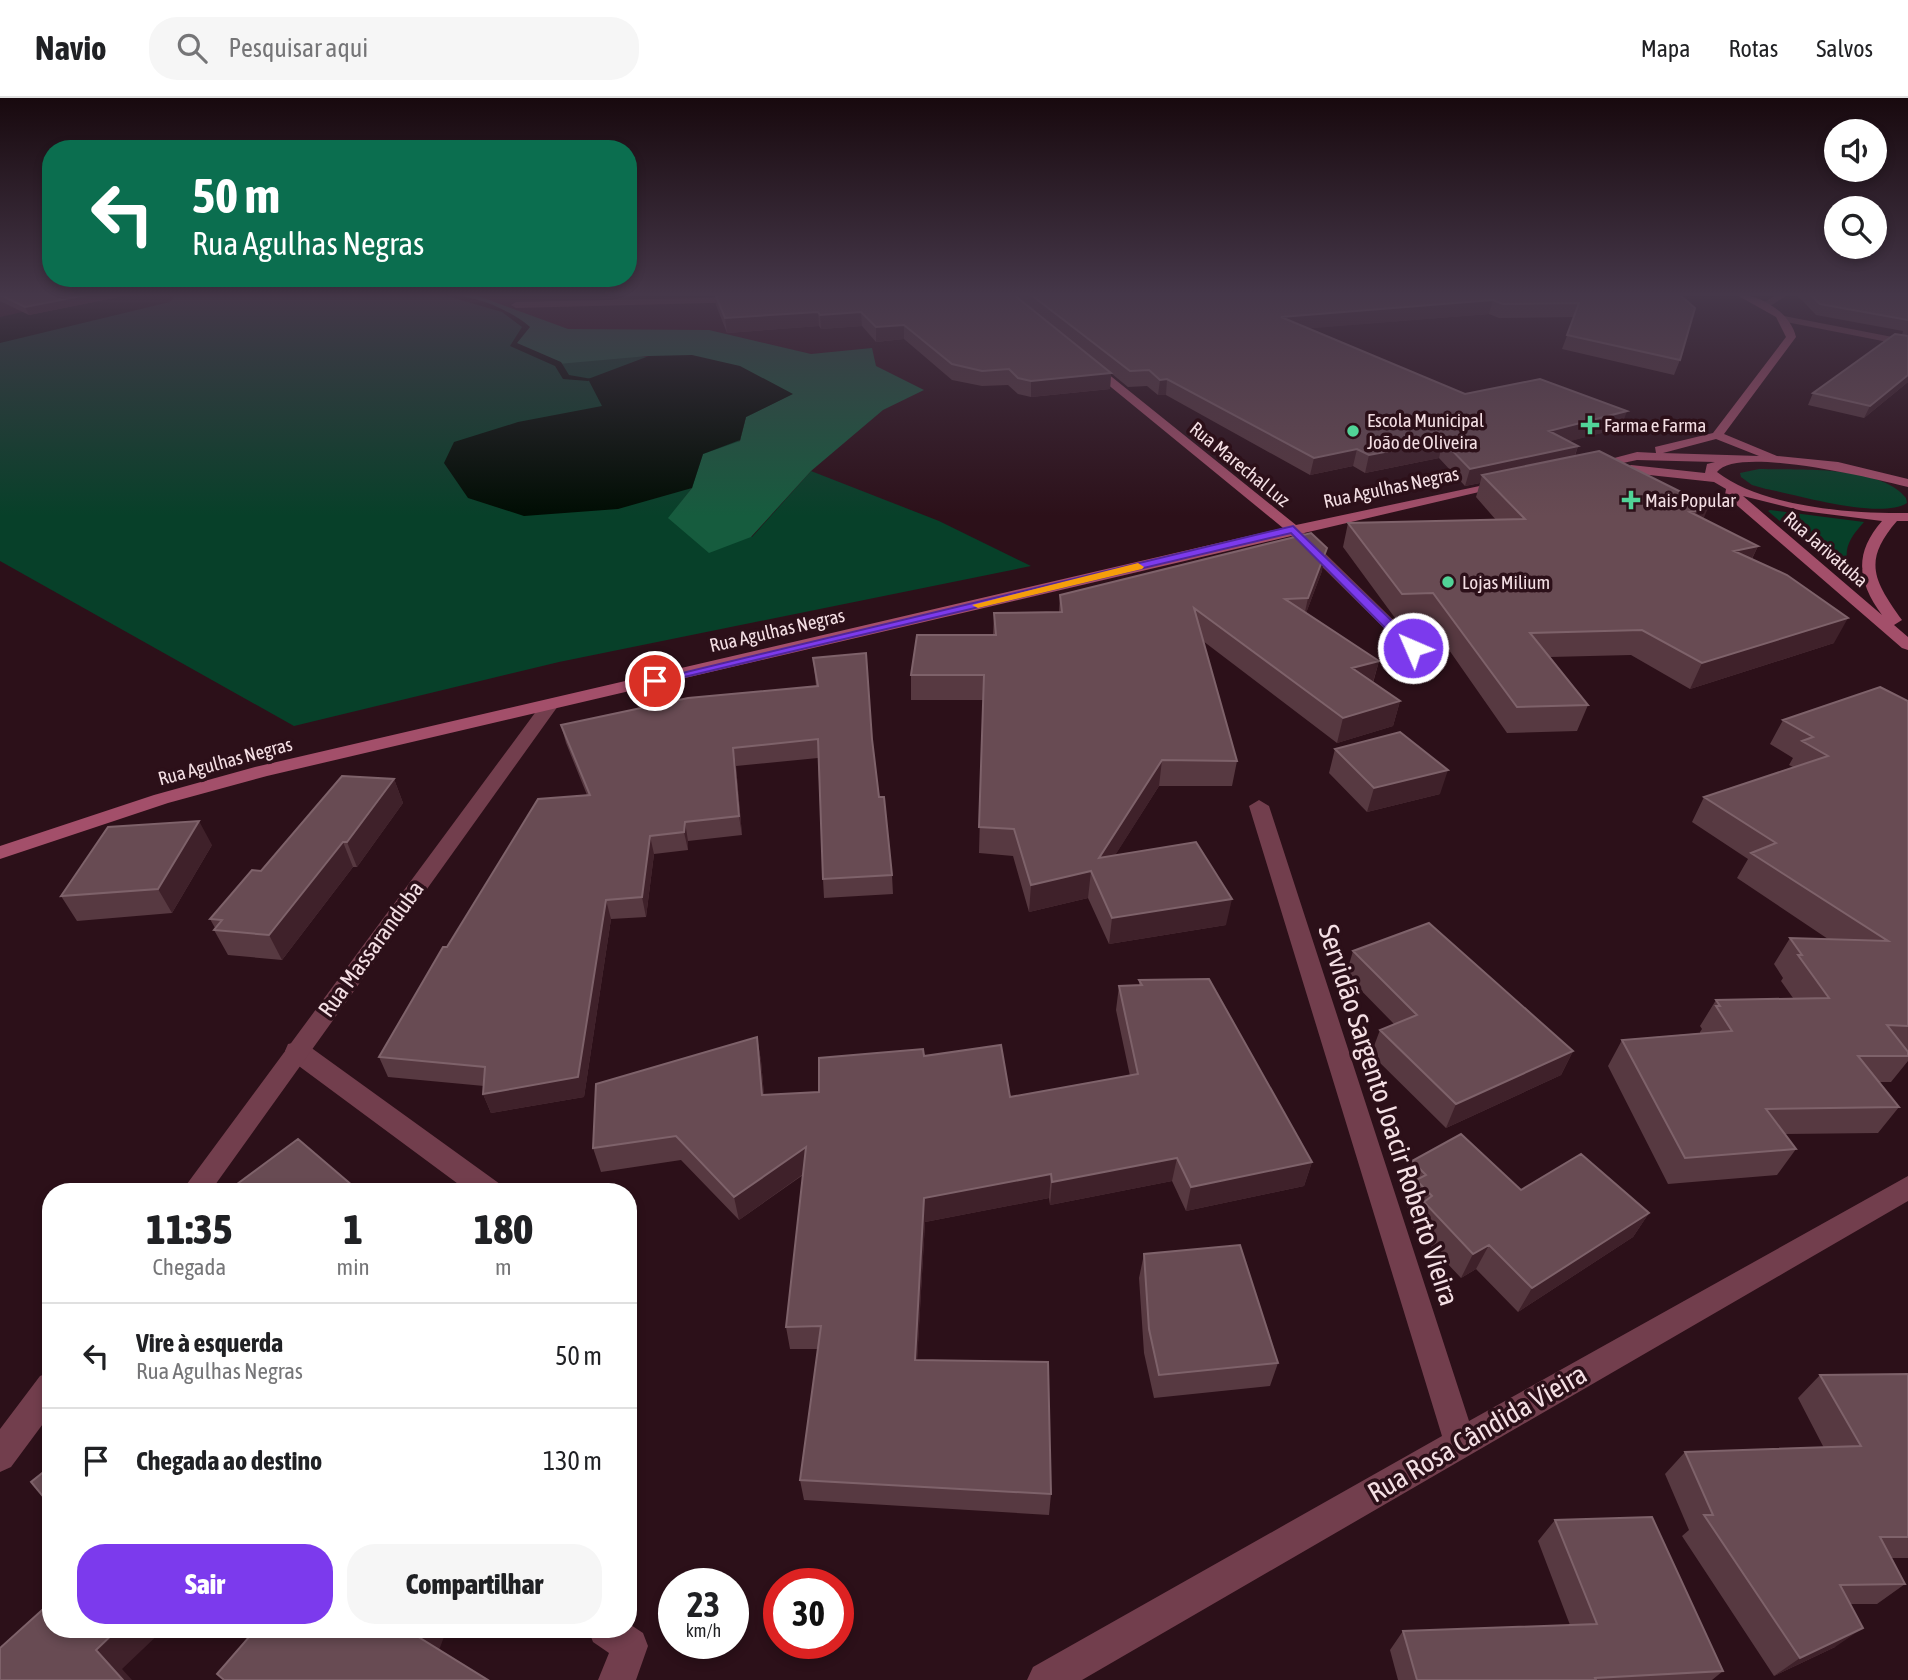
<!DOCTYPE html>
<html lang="pt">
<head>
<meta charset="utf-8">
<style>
  :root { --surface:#fff; --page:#f6f6f6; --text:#202124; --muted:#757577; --line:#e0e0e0; --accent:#7c3aed }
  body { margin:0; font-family:"Asap Condensed",sans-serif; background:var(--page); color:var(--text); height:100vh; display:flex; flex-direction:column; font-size:26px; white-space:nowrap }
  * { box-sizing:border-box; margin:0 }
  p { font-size:23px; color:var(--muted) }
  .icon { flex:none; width:38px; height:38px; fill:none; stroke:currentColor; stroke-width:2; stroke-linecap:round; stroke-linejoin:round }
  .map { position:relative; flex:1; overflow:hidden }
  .sheet { position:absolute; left:42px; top:1085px; width:595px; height:455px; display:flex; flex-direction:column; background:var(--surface); border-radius:28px; box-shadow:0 4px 10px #0003 }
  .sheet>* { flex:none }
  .top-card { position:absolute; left:42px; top:42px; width:595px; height:147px; border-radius:28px; box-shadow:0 4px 10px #0003; background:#0b6e4f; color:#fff; overflow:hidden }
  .tools { position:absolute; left:1824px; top:21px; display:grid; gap:14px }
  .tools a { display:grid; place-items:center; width:63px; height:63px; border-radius:50%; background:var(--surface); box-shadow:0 4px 10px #0003; font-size:35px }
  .speed { position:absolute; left:658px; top:1470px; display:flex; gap:14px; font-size:35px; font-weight:700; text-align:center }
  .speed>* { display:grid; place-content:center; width:91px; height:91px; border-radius:50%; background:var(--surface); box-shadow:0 4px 10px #0003; line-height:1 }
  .speed small { font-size:18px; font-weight:400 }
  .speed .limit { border:10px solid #d22; background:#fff; color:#111 }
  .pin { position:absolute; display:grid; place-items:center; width:60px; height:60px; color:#fff; margin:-30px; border:4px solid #fff; border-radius:50%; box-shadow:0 2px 7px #0007 }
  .me { position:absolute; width:77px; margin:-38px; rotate:315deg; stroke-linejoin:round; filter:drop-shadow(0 0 5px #0008) }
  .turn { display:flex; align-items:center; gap:24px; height:147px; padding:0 35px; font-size:32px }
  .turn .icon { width:91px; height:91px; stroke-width:2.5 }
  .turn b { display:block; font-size:49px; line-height:60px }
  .eta { display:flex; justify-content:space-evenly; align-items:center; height:119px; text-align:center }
  .eta b { font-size:42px; font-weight:800; line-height:49px }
  .button { display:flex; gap:14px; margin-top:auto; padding:14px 35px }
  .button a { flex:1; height:80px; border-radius:28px; background:var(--accent); color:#fff; font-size:28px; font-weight:800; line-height:80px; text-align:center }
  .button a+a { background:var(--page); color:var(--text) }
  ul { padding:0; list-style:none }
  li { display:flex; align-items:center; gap:21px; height:105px; padding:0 35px; border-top:2px solid var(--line) }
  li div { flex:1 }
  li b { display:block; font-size:26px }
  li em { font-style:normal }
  header { display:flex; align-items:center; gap:42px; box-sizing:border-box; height:98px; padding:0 35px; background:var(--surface); border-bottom:2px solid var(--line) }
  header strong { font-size:33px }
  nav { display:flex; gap:38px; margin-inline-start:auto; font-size:24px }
  .search { width:490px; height:63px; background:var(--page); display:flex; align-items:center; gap:18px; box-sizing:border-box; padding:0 24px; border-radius:28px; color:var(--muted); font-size:26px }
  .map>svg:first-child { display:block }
</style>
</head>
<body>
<header>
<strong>Navio</strong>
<div class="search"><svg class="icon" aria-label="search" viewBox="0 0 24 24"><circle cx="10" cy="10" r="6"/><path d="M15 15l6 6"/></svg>Pesquisar aqui</div>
<nav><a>Mapa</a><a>Rotas</a><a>Salvos</a></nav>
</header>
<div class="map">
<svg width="1908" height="1582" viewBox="0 0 1908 1582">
  <rect width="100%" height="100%" fill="#2c1019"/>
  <path fill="#074029" d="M 141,196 L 443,196 L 504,213 L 526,229 L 513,246 L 740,268 L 793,296 L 746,319 L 740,342 L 692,390 L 669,420 L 752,439 L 811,373 L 939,423 L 1031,468 L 559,564 L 294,628 L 0,463 L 0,227 Z
    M 1759,371 C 1797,372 1881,367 1906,400 L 1907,405 C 1880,422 1798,397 1766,391 L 1752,387 L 1741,379 L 1740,375 Z
    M 1770,412 L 1864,424 C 1846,444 1842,454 1852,479 L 1844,478 L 1768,413 Z"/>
  <path fill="#165c3e" d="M 443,196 L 473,196 L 568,231 L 709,232 L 811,256 L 872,250 L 876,268 L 924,292 L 883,312 L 811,373 L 751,439 L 709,455 L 668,420 L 692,390 L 703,356 L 740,343 L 746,319 L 792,296 L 648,258 L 558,266 L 513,246 L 526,229 L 504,213 Z"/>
  <path fill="#000d03" d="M 692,257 L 740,268 L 793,296 L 746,319 L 740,342 L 703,356 L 692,390 L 618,411 L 524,418 L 468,400 L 444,365 L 454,344 L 518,324 L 602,308 L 588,281 L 649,258 Z"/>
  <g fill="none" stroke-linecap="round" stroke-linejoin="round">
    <path fill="#000d03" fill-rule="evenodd" d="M 440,196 C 470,196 507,209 530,229 L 517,245 L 561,264 L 569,277 L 592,281 L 588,283 L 563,281 L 555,268 L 510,248 L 522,229 L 502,214 Z"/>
    <path fill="#000d03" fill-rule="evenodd" d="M 103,196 L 176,196 L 170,204 L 0,245 L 0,219 Z"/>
    <path fill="#723e4d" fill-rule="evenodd" d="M 297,944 L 306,946 L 500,1086 L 503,1094 L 469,1094 L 288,960 L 285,953 L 288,946 Z
      M 628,1525 L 643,1535 L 648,1548 L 636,1582 L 598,1582 L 609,1555 L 593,1544 L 588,1531 L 628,1531 Z"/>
    <path fill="#723e4d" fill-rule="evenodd" d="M 1778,196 L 1789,196 L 1767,210 L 1761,210 L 1761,206 Z
      M 744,199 L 747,204 L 516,210 L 511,207 L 516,204 Z
      M 1784,218 L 1908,242 L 1908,248 L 1781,223 Z
      M 1288,429 L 1298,429 L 1419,547 L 1419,553 L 1407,553 L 1288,435 Z
      M 549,603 L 558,608 L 210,1094 L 181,1094 L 543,604 Z
      M 1259,702 L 1269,708 L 1469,1323 L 1908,1078 L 1908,1103 L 1082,1582 L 1027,1582 L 1033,1569 L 1442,1338 L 1249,708 Z
      M 51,1274 L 51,1315 L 11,1369 L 0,1374 L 0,1331 L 40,1278 Z"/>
    <path fill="#a34f6a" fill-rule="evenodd" d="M 1735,196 C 1760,196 1790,214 1796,239 L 1724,336 L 1777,358 L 1838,364 L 1908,381 L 1908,389 C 1876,381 1737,347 1717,374 C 1762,409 1852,416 1908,415 L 1908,423 L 1897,423 C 1862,463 1874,483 1902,522 L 1894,527 L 1908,539 L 1908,552 L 1902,550 L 1725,397 L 1726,391 L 1714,384 L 1631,375 L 1625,371 L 1631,367 L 1705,375 L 1707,366 L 1715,364 L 1637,362 L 1590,372 L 1584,368 L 1637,354 L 1656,355 L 1655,349 L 1713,335 L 1786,239 L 1776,219 ZM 1716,341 L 1759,358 L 1662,355 L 1663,355 ZM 1743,398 L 1803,413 L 1882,423 C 1854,455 1857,483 1882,517 Z
      M 1084,263 L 1092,263 L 1296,427 L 1503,383 L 1509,387 L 267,678 L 168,705 L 0,761 L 0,748 L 154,697 L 255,669 L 1283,430 L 1084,267 Z"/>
  </g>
  <path fill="#573941" d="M 0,196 L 133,196 L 29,217 L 0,203 Z
    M 712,196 L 1679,196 L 1680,262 L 1674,277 L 1562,251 L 1574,219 L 1499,220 L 1489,216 L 1309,230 L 1465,296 L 1621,330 L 1569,343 L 1578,348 L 1575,358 L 1758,448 L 1752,461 L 1834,545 L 1690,591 L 1631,557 L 1550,559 L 1588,607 L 1577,633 L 1507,635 L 1426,519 L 1395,520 L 1343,449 L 1348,425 L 1496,422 L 1476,399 L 1480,385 L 1465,388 L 1439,360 L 1365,375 L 1353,368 L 1310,377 L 1166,297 L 1158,297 L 1147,288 L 1128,289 L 1090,258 L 1111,275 L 1110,291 L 1031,299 L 1018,296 L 1008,287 L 982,288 L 952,282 L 904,241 L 876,244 L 862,228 L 821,231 L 819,228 L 727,235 L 716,207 L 715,197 Z
    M 1796,196 L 1908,196 L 1908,284 L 1864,320 L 1808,307 L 1813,295 L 1902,237 L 1903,233 L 1816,217 Z
    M 1322,473 L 1306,515 L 1379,563 L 1373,585 L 1400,603 L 1393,628 L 1337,645 L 1203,543 L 1237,663 L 1232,688 L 1159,688 L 1115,757 L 1226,827 L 1109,846 L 1088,800 L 1029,814 L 1013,758 L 979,755 L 983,602 L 911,602 L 911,577 L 993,537 L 994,515 L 1059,514 L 1060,497 Z
    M 813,560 L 872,641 L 879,699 L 892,777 L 893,796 L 824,800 L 823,781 L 818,660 L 736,668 L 742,737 L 688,743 L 688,752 L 654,756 L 646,819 L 611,821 L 584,999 L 491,1015 L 483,996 L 484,988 L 388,979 L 379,959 L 447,849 L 587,697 L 566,645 L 561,627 L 816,588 Z
    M 1908,603 L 1908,963 L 1891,984 L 1879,984 L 1899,1009 L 1878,1035 L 1785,1036 L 1796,1051 L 1777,1077 L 1668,1086 L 1608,968 L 1622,942 L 1700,935 L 1700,934 L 1702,931 L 1700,928 L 1716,902 L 1793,900 L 1781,883 L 1783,880 L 1774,866 L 1790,840 L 1828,841 L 1737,780 L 1748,761 L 1692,724 L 1704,699 L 1793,669 L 1789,667 L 1793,660 L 1770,646 L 1783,622 Z
    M 1335,651 L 1440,696 L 1367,714 L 1329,675 Z
    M 394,681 L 403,705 L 357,769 L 353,769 L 282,862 L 228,857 L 214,832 L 215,830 L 210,821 L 261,773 Z
    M 212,747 L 172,815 L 77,823 L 61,798 Z
    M 1353,853 L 1573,953 L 1561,977 L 1446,1030 L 1371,956 L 1380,932 L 1394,926 L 1346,877 Z
    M 1139,882 L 1312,1064 L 1304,1088 L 1186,1113 L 1172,1083 L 1050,1107 L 1049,1100 L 925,1124 L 917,1262 L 1051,1396 L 1049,1417 L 804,1402 L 800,1382 L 818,1251 L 790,1251 L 786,1229 L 803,1077 L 739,1122 L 681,1062 L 601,1074 L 593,1050 L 757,939 L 761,963 L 764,997 L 819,994 L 924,958 L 1010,999 L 1130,978 L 1116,912 L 1119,888 L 1139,887 Z
    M 1412,1063 L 1521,1092 L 1649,1115 L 1633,1139 L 1518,1214 L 1476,1171 L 1461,1180 L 1413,1129 L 1417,1119 L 1405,1107 L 1410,1096 L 1401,1088 Z
    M 1144,1156 L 1278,1265 L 1270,1288 L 1154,1300 L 1144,1255 L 1139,1180 Z
    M 1908,1276 L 1908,1460 L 1891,1460 L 1905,1486 L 1877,1506 L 1850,1506 L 1835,1549 L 1774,1578 L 1682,1438 L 1689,1432 L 1665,1376 L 1685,1354 L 1824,1350 L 1798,1300 L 1820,1277 Z
    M 1555,1422 L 1723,1573 L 1712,1582 L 1398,1582 L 1390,1552 L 1403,1533 L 1570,1527 L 1538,1443 Z"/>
  <path fill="#3f212a" d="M 92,196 L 133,196 L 29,217 L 25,209 Z
    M 1493,202 L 1489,216 L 1278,233 L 1281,219 Z
    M 818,214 L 819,228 L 727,235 L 725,220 Z
    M 861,214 L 862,228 L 821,231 L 820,217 Z
    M 904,227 L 904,241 L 876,244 L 876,229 Z
    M 1111,275 L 1110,291 L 1031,299 L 1031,283 Z
    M 1908,277 L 1908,284 L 1864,320 L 1870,308 Z
    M 1167,281 L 1166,297 L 1158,297 L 1160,282 Z
    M 1627,313 L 1621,330 L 1544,350 L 1549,333 Z
    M 1443,343 L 1439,360 L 1365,375 L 1369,357 Z
    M 1578,348 L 1572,365 L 1482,377 L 1480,385 L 1465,388 L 1470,371 Z
    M 1357,351 L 1353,368 L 1310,377 L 1314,360 Z
    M 1709,408 L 1699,431 L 1681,438 L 1693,410 Z
    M 1758,448 L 1746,472 L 1734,453 Z
    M 1327,450 L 1322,473 L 1303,523 L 1308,500 Z
    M 1848,520 L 1834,545 L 1690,591 L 1702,565 Z
    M 1379,563 L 1372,587 L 1352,570 Z
    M 1400,603 L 1393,628 L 1337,645 L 1343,620 Z
    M 733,650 L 736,668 L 742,737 L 739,718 Z
    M 1162,662 L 1159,688 L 1097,786 L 1099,760 Z
    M 1448,672 L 1440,696 L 1367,714 L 1374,690 Z
    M 394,681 L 403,705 L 357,769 L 347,744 Z
    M 199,723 L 212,747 L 172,815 L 158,791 Z
    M 685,724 L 688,743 L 688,752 L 684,734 Z
    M 650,738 L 654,756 L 646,819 L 642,799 Z
    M 343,744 L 353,769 L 282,862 L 269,837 Z
    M 1091,773 L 1088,800 L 1029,814 L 1031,787 Z
    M 1232,801 L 1226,827 L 1109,846 L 1112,820 Z
    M 606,802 L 611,821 L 584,999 L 491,1015 L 483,996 Z
    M 757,939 L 761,963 L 766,1021 L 762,997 Z
    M 1573,953 L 1561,977 L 1446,1030 L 1456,1006 Z
    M 806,1049 L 809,1072 L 739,1122 L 734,1099 Z
    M 1177,1060 L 1172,1083 L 1050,1107 L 1052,1084 Z
    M 1312,1064 L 1304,1088 L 1186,1113 L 1191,1089 Z
    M 1051,1076 L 1049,1100 L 925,1124 L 916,1284 L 915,1262 L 924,1100 Z
    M 1649,1115 L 1633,1139 L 1518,1214 L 1532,1190 Z
    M 1489,1147 L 1476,1171 L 1461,1180 L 1473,1156 Z
    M 1863,1530 L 1835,1549 L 1774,1578 L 1800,1560 Z
    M 118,1531 L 164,1531 L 122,1571 L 132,1582 L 123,1582 L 96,1552 Z
    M 420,1531 L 447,1531 L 436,1560 L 417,1538 Z"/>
  <path fill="#684b53" stroke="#7e626a" stroke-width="2" d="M 0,196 L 92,196 L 25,209 L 0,197 Z
    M 715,196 L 1013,196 L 1111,275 L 1031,283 L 1018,280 L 1009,271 L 982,273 L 952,266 L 904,227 L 876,229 L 861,214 L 820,217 L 818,214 L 725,220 Z
    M 1030,196 L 1679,196 L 1695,210 L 1680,262 L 1567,237 L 1579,205 L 1503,206 L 1493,202 L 1281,219 L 1465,296 L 1540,281 L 1627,313 L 1549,333 L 1578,348 L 1470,371 L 1443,343 L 1369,357 L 1357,351 L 1314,360 L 1167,281 L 1160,282 L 1149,272 L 1130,273 Z
    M 1810,196 L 1908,196 L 1908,222 L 1820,206 Z
    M 1895,236 L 1908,238 L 1908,277 L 1870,308 L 1813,295 Z
    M 1599,353 L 1709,408 L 1693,410 L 1698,413 L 1690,414 L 1758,448 L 1734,453 L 1787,477 L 1848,520 L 1702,565 L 1642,532 L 1530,535 L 1588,607 L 1517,609 L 1433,495 L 1402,496 L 1348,425 L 1525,421 L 1482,377 Z
    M 1311,435 L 1327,450 L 1308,500 L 1285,501 L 1379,563 L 1352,570 L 1400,603 L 1343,620 L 1194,510 L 1237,663 L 1162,662 L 1099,760 L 1196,744 L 1232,801 L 1112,820 L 1091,773 L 1031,787 L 1014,731 L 979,729 L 984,577 L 911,577 L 917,537 L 996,537 L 994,515 L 1062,514 L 1060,497 Z
    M 866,555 L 872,641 L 879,699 L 884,699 L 892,777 L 823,781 L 818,641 L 733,650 L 739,718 L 685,724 L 684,734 L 650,738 L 642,799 L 606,802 L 578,979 L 483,996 L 485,969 L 379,959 L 443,849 L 447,849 L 538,701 L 590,697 L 561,627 L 688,600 L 818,588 L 813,560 Z
    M 1880,589 L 1908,603 L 1908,928 L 1887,927 L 1908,954 L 1908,958 L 1858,958 L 1899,1009 L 1766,1011 L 1796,1051 L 1685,1060 L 1622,942 L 1732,933 L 1716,908 L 1720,908 L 1716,902 L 1829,900 L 1798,857 L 1802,857 L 1790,840 L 1888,843 L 1751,755 L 1776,745 L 1704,699 L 1828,658 L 1802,643 L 1813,639 L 1783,622 Z
    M 1400,634 L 1448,672 L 1374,690 L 1335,651 Z
    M 342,678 L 394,681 L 347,744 L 343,744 L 269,837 L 214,832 L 222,822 L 210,821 L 252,772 L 261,773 Z
    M 199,723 L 158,791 L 61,798 L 108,729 Z
    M 1429,825 L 1573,953 L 1456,1006 L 1380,932 L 1417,917 L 1353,853 Z
    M 1209,881 L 1312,1064 L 1191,1089 L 1177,1060 L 1052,1084 L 1051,1076 L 924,1100 L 915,1262 L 1048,1264 L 1051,1396 L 800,1382 L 821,1228 L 786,1229 L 806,1049 L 734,1099 L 676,1038 L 593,1050 L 596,986 L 757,939 L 762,997 L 819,994 L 819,960 L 923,951 L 924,958 L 1001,947 L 1010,999 L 1138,976 L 1119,888 L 1142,887 L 1139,882 Z
    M 1461,1036 L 1521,1092 L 1581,1056 L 1649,1115 L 1532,1190 L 1489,1147 L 1473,1156 L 1424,1104 L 1432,1098 L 1416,1082 L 1426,1077 L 1412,1063 Z
    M 298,1041 L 360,1094 L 230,1094 L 229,1092 Z
    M 1240,1147 L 1278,1265 L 1159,1277 L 1149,1231 L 1144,1156 Z
    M 1908,1276 L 1908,1439 L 1880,1439 L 1905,1486 L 1840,1487 L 1863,1530 L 1800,1560 L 1704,1417 L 1713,1417 L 1685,1354 L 1861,1348 L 1820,1277 Z
    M 51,1368 L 51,1408 L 31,1384 Z
    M 1652,1419 L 1723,1573 L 1595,1580 L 1596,1582 L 1417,1582 L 1403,1533 L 1597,1526 L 1555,1422 Z
    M 51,1504 L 51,1531 L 118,1531 L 96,1552 L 123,1582 L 0,1582 L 0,1550 Z
    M 256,1531 L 420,1531 L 417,1538 L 488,1582 L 224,1582 L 217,1576 Z"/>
  <linearGradient id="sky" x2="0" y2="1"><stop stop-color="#18090e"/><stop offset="0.47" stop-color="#453749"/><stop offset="1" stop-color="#453749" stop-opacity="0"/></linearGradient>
  <rect width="1908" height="418" fill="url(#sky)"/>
  <path fill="#7c3aed" stroke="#51269a" stroke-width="2" d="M 1293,428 L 1417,547 L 1417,553 L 1408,553 L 1291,435 L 655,586 L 649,583 Z"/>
  <path fill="#f59e0b" d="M 1138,465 L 1144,469 L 1142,471 L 978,510 L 972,507 Z"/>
  <g fill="#51d397" stroke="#2c1019" stroke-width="2.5">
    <path d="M1586.5 316.5h7v7h7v7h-7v7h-7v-7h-7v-7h7z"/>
    <circle cx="1353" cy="333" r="7"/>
    <path d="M1627.5 391.5h7v7h7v7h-7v7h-7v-7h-7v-7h7z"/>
    <circle cx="1448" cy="484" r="7"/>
  </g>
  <g text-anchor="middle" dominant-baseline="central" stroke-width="7" stroke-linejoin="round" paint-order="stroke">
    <g font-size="19" fill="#f4dfe4" stroke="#2c1019" text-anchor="start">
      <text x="1367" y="322">Escola Municipal<tspan x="1367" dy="22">João de Oliveira</tspan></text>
      <text x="1604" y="327">Farma e Farma</text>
      <text x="1645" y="402">Mais Popular</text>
      <text x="1462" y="484">Lojas Milium</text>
    </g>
    <g font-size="19" fill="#f4dfe4" stroke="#2c1019">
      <text transform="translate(1240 366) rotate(39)">Rua Marechal Luz</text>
      <text transform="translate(1391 389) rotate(-12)">Rua Agulhas Negras</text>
      <text transform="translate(1826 451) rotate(41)">Rua Jarivatuba</text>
      <text transform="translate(777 532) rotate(-13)">Rua Agulhas Negras</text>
      <text transform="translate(225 663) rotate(-15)">Rua Agulhas Negras</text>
    </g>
    <g font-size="23" fill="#f4dfe4" stroke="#2c1019">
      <text transform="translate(371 851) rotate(-54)">Rua Massaranduba</text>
    </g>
    <g font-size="28" fill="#f4dfe4" stroke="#2c1019">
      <text transform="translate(1389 1017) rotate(72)">Servidão Sargento Joacir Roberto Vieira</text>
      <text transform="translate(1477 1335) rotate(-30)">Rua Rosa Cândida Vieira</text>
    </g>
  </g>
</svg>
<div class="tools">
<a><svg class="icon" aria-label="sound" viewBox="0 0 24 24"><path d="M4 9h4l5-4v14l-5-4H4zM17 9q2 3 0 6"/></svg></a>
<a><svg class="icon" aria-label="search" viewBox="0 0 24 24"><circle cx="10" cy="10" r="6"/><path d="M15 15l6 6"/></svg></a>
</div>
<div class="speed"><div>23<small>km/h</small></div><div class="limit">30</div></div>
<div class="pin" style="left:655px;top:583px;background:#d93025"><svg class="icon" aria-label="arrive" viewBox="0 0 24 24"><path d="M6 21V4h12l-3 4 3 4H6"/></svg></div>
<svg class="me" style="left:1413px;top:550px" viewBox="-20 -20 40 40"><circle r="17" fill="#7c3aed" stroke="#fff" stroke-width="3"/><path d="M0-11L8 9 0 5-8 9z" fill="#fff"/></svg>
<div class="top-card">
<div class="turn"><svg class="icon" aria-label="left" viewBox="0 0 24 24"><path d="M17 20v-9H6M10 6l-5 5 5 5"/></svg><div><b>50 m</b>Rua Agulhas Negras</div></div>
</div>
<section class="sheet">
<div class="eta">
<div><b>11:35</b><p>Chegada</p></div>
<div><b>1</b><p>min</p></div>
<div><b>180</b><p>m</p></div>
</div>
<ul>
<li><svg class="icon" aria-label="left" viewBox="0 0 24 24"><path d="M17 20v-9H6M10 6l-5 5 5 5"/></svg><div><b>Vire à esquerda</b><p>Rua Agulhas Negras</p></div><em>50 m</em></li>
<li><svg class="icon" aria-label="arrive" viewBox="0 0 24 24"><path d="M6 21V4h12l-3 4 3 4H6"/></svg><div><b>Chegada ao destino</b></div><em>130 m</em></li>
</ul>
<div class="button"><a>Sair</a><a>Compartilhar</a></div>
</section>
</div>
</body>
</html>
